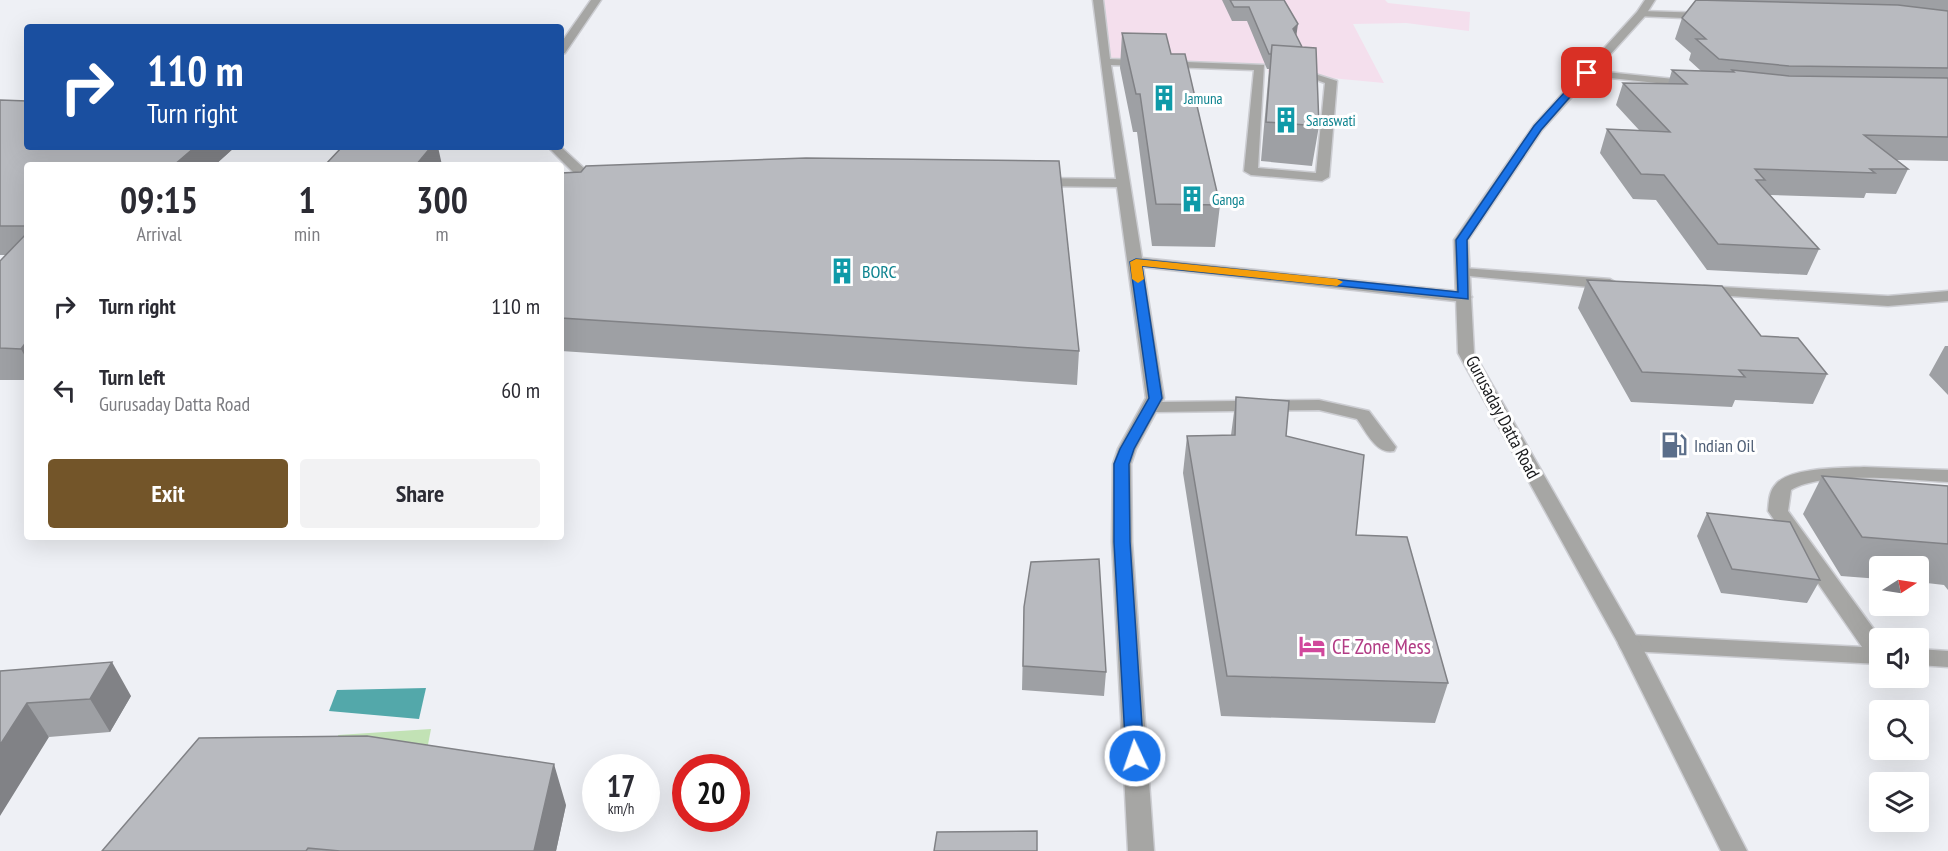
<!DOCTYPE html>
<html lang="en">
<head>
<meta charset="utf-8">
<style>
  :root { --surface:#fff; --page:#f2f2f3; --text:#2b2b33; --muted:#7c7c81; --accent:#735529 }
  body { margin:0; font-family:"PT Sans Narrow",sans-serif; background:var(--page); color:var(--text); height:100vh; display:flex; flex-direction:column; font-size:22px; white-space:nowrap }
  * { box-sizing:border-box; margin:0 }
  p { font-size:20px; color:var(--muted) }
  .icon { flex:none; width:33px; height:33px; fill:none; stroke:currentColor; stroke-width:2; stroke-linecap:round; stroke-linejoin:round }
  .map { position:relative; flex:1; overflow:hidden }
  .side { position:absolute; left:24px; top:162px; width:540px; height:378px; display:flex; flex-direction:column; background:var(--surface); border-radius:6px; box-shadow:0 6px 24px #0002 }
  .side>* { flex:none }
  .banner { position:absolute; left:24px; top:24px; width:540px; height:126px; border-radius:6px; box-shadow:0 6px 24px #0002; background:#1a4fa0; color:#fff; overflow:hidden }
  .needle { width:39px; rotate:78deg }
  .fabs { position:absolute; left:1869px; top:556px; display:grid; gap:12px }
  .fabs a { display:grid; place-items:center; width:60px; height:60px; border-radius:6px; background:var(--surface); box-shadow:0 6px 24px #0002; font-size:30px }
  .speed { position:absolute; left:582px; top:754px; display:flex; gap:12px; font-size:30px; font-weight:700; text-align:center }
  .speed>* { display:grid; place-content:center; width:78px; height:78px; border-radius:50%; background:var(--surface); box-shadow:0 6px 24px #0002; line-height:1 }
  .speed small { font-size:15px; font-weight:400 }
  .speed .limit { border:9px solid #d22; background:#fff; color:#111 }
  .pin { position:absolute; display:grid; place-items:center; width:51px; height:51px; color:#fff; margin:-26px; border-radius:12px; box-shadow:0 3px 9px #0006 }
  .me { position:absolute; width:66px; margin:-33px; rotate:357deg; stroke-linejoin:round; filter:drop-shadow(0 0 4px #0008) }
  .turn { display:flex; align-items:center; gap:21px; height:126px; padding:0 24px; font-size:27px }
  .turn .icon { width:78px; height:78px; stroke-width:2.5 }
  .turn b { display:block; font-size:42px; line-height:51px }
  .eta { display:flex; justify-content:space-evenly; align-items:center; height:102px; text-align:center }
  .eta b { font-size:36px; font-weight:700; line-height:42px }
  .button { display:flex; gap:12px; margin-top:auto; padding:12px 24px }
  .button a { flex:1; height:69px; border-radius:6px; background:var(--accent); color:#fff; font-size:24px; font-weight:700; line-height:69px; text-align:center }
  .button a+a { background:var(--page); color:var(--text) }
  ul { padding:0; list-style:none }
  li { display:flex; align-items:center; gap:18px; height:84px; padding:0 24px }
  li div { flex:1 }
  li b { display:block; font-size:22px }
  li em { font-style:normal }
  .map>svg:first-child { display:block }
</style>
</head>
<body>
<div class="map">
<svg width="1948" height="851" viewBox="0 0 1948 851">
  <rect width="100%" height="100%" fill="#eef0f5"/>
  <path fill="#f4dfed" d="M 1098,0 L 1385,0 L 1388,3 L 1470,12 L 1469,31 L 1406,23 L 1353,24 L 1384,83 L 1268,72 L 1268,64 L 1112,60 Z"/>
  <path fill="#c2e2b5" d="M 431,729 L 425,760 L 348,777 L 338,735 Z"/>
  <path fill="#53a8aa" d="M 426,688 L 419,719 L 329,711 L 337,690 Z"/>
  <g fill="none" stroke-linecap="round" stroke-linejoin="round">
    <g stroke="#cccdd2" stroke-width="3">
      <path id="service" d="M 591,0 L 601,0 L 565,53 L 561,54 L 561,43 Z
        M 1093,0 L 1103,0 L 1110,59 L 1264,65 L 1258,168 L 1316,173 L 1325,83 L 1309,77 L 1315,74 L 1337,81 L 1329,177 L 1322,181 L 1251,175 L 1244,171 L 1254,70 L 1111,65 L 1142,258 L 1464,292 L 1472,297 L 1464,302 L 1143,267 L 1164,398 L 1162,402 L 1319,400 L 1369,411 L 1396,447 L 1394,451 C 1376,455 1366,431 1357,419 L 1319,410 L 1156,412 L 1136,449 L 1131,464 L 1132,542 L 1154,851 L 1128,851 L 1112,542 L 1113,464 L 1118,449 L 1146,398 L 1117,187 L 1036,186 L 1029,182 L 1036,178 L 1116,179 Z
        M 1587,70 L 1693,81 L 1699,84 L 1693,87 L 1583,75 L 1583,71 Z
        M 548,147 L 561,147 L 587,171 L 603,171 L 610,175 L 603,179 L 579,178 Z"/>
    </g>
    <g stroke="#cccdd2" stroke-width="3">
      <path id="minor" d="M 1641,11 L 1707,13 L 1712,16 L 1707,19 L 1637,16 L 1636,14 Z
        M 1463,268 L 1610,279 L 1618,284 L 1610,289 L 1458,275 L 1456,272 L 1458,269 Z
        M 1704,286 L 1888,296 L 1948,291 L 1948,301 L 1888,306 L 1699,294 L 1696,291 Z
        M 1864,467 L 1948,470 L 1948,482 C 1908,480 1824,470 1791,490 L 1788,511 L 1881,639 L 1880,664 L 1629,651 L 1621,649 L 1618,643 L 1621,637 L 1629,635 L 1862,647 L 1768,511 C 1769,501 1769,491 1776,484 C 1790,467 1843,468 1864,467 Z
        M 1918,649 L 1948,651 L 1948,667 L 1918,665 Z"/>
    </g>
    <g stroke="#cccdd2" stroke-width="3">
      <path id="tertiary" d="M 1645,0 L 1655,0 L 1645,16 L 1542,130 L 1468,240 L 1474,353 L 1640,643 L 1747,851 L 1721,851 L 1618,643 L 1458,353 L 1454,240 L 1534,125 L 1637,12 Z"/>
    </g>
    <use href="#service" fill="#a6a6a4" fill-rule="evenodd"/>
    <use href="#minor" fill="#a6a6a4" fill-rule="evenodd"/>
    <use href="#tertiary" fill="#a6a6a4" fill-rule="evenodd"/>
  </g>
  <path fill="#9ea0a4" d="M 1222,0 L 1284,0 L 1296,35 L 1319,126 L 1312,166 L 1261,161 L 1269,69 L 1267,69 L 1247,21 L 1232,21 Z
    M 1696,0 L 1948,0 L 1948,161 L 1896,160 L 1908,169 L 1896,194 L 1866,193 L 1864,198 L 1770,195 L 1819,249 L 1807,275 L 1707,270 L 1656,200 L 1633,199 L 1600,153 L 1607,129 L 1639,130 L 1616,105 L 1623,83 L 1668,84 L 1672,70 L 1701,71 L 1689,60 L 1691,53 L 1675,39 L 1682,18 Z
    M 1122,33 L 1171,54 L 1220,205 L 1215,247 L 1152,246 L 1137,132 L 1133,132 L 1120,68 Z
    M 0,100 L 235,147 L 215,165 L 27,165 L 27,380 L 0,380 L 0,261 L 6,255 L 0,255 Z
    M 561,173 L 1079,351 L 1077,385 L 561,351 Z
    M 1587,280 L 1761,336 L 1827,374 L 1813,404 L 1735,400 L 1732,407 L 1631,402 L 1578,308 Z
    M 1945,346 L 1948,346 L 1948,395 L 1929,375 Z
    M 1236,397 L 1286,436 L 1356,535 L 1448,683 L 1435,723 L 1221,716 L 1183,473 L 1187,436 L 1231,435 Z
    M 1822,476 L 1948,486 L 1948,590 L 1944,585 L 1918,582 L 1918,567 L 1880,567 L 1880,579 L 1841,576 L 1803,514 Z
    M 1707,513 L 1820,580 L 1807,603 L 1721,593 L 1697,536 Z
    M 1024,607 L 1106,672 L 1104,696 L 1022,690 Z
    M 0,671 L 131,696 L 110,732 L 49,737 Z
    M 566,805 L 556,851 L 102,851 Z"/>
  <path fill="#818286" d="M 1298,24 L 1296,38 L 1293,29 Z
    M 195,147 L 235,147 L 215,165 L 174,165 Z
    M 431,147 L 438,147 L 442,165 L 416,165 Z
    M 27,341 L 27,360 L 21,349 Z
    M 112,662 L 131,696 L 110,732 L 90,699 Z
    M 27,703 L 49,737 L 0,816 L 0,745 Z
    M 554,764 L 566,805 L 556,851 L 534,851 Z"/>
  <path fill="#b8babf" stroke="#818286" stroke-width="1.5" d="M 1230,0 L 1284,0 L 1298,24 L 1293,29 L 1302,47 L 1272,45 L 1271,54 L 1269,54 L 1249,7 L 1234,7 Z
    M 1696,0 L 1898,5 L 1948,11 L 1948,68 L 1789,66 L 1719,59 L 1696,39 L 1706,39 L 1682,18 Z
    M 1122,33 L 1166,34 L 1171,54 L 1185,54 L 1220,205 L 1156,204 L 1140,94 L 1136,94 Z
    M 1272,45 L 1316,48 L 1319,126 L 1266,122 Z
    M 1672,70 L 1734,72 L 1732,70 L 1789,76 L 1948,78 L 1948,137 L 1864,135 L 1908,169 L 1870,169 L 1875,173 L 1755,169 L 1765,180 L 1756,180 L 1819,249 L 1718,244 L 1664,175 L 1641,174 L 1607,129 L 1670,132 L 1623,83 L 1687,84 Z
    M 0,100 L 27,101 L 27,147 L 195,147 L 174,165 L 27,165 L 27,226 L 0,226 Z
    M 342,147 L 431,147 L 416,165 L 325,165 Z
    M 806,158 L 1059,161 L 1079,351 L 561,318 L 561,173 L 581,172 L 586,166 Z
    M 27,233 L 27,341 L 21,349 L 0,348 L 0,261 Z
    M 1587,280 L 1722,286 L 1761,336 L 1798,338 L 1827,374 L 1739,370 L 1745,377 L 1642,372 Z
    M 1236,397 L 1289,401 L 1286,436 L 1364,455 L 1356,535 L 1407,537 L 1448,683 L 1227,676 L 1187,436 L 1235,435 Z
    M 1822,476 L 1948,486 L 1948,544 L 1862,537 Z
    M 1707,513 L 1790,522 L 1820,580 L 1732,569 Z
    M 1099,559 L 1106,672 L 1023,666 L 1024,607 L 1031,562 Z
    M 112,662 L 90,699 L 27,703 L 0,745 L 0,671 Z
    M 367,736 L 554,764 L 534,851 L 340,851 L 308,848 L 306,851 L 102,851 L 199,738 Z
    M 1037,831 L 1037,851 L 934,851 L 937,832 Z"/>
  <path fill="#1a73e8" stroke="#114b97" stroke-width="1.5" d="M 1584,71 L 1591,73 L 1541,130 L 1467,240 L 1468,299 L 1142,266 L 1162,398 L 1134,449 L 1129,464 L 1130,542 L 1144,756 L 1141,761 L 1135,763 L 1128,761 L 1126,756 L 1114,542 L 1114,464 L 1120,449 L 1149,398 L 1130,262 L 1136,259 L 1458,292 L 1456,240 L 1534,126 Z"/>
  <path fill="#f59e0b" d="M 1136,259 L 1337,279 L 1343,282 L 1337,286 L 1142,266 L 1144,279 L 1138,283 L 1132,279 L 1130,262 Z"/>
  <defs>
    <g id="building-bare" transform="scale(2.07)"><path d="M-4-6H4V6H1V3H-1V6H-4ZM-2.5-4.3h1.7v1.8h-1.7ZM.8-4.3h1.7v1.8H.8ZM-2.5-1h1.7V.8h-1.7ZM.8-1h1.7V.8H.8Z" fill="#0f9aa8" stroke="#fff" stroke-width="2.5" paint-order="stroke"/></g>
    <g id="fuel-bare" transform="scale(2.07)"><path d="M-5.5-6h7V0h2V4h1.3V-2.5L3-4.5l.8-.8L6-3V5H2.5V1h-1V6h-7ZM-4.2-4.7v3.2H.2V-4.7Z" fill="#5c6f8a" stroke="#fff" stroke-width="2.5" paint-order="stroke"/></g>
    <g id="hotel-bare" transform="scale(2.07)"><path d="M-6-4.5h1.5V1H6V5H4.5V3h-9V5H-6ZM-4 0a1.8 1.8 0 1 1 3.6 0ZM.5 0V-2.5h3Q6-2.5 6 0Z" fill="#d1479c" stroke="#fff" stroke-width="2.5" paint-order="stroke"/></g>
  </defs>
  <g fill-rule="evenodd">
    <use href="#building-bare" x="1164" y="98"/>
    <use href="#building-bare" x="1286" y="120"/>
    <use href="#building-bare" x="1192" y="199"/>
    <use href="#building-bare" x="842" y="271"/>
    <use href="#fuel-bare" x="1674" y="445"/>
    <use href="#hotel-bare" x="1312" y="646"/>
  </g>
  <g text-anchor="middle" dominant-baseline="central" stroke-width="6" stroke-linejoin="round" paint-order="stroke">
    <g font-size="15" fill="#0d838f" stroke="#fff" text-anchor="start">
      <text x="1184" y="98">Jamuna</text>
      <text x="1306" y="120">Saraswati</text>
      <text x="1212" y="199">Ganga</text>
    </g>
    <g font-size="18" fill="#0d838f" stroke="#fff" text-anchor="start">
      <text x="862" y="271">BORC</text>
    </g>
    <g font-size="18" fill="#17181a" stroke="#fff">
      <text transform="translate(1503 417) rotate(62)">Gurusaday Datta Road</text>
    </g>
    <g font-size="18" fill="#4e5e75" stroke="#fff" text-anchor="start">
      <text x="1694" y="445">Indian Oil</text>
    </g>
    <g font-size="21" fill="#b23c85" stroke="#fff" text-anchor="start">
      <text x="1332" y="646">CE Zone Mess</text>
    </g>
  </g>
</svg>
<div class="fabs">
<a><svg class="needle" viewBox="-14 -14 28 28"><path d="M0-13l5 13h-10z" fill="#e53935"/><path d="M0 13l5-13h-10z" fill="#7c7c81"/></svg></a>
<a><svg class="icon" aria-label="sound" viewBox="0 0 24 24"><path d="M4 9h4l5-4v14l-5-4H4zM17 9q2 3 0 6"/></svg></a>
<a><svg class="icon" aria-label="search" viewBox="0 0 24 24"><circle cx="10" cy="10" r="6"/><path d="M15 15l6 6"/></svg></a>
<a><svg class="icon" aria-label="layers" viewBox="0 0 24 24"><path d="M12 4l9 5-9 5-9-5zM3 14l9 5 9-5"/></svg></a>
</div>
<div class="speed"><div>17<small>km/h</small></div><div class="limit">20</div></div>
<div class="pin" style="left:1587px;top:73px;background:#d93025"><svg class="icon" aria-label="arrive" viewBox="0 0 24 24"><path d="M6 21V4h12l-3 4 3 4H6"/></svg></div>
<svg class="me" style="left:1135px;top:756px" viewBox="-20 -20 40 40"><circle r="17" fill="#1a73e8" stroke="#fff" stroke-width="3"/><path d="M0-11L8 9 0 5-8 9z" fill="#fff"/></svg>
<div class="banner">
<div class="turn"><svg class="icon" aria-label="right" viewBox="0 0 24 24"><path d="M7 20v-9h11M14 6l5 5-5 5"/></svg><div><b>110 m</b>Turn right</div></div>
</div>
<section class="side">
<div class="eta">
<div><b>09:15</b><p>Arrival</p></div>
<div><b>1</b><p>min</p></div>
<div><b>300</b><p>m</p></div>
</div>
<ul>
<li><svg class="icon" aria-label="right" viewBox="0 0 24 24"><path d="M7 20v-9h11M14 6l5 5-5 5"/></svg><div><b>Turn right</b></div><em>110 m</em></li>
<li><svg class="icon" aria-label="left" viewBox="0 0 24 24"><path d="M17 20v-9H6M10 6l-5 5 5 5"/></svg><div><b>Turn left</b><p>Gurusaday Datta Road</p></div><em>60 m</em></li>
</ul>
<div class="button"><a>Exit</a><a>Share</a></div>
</section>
</div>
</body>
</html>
